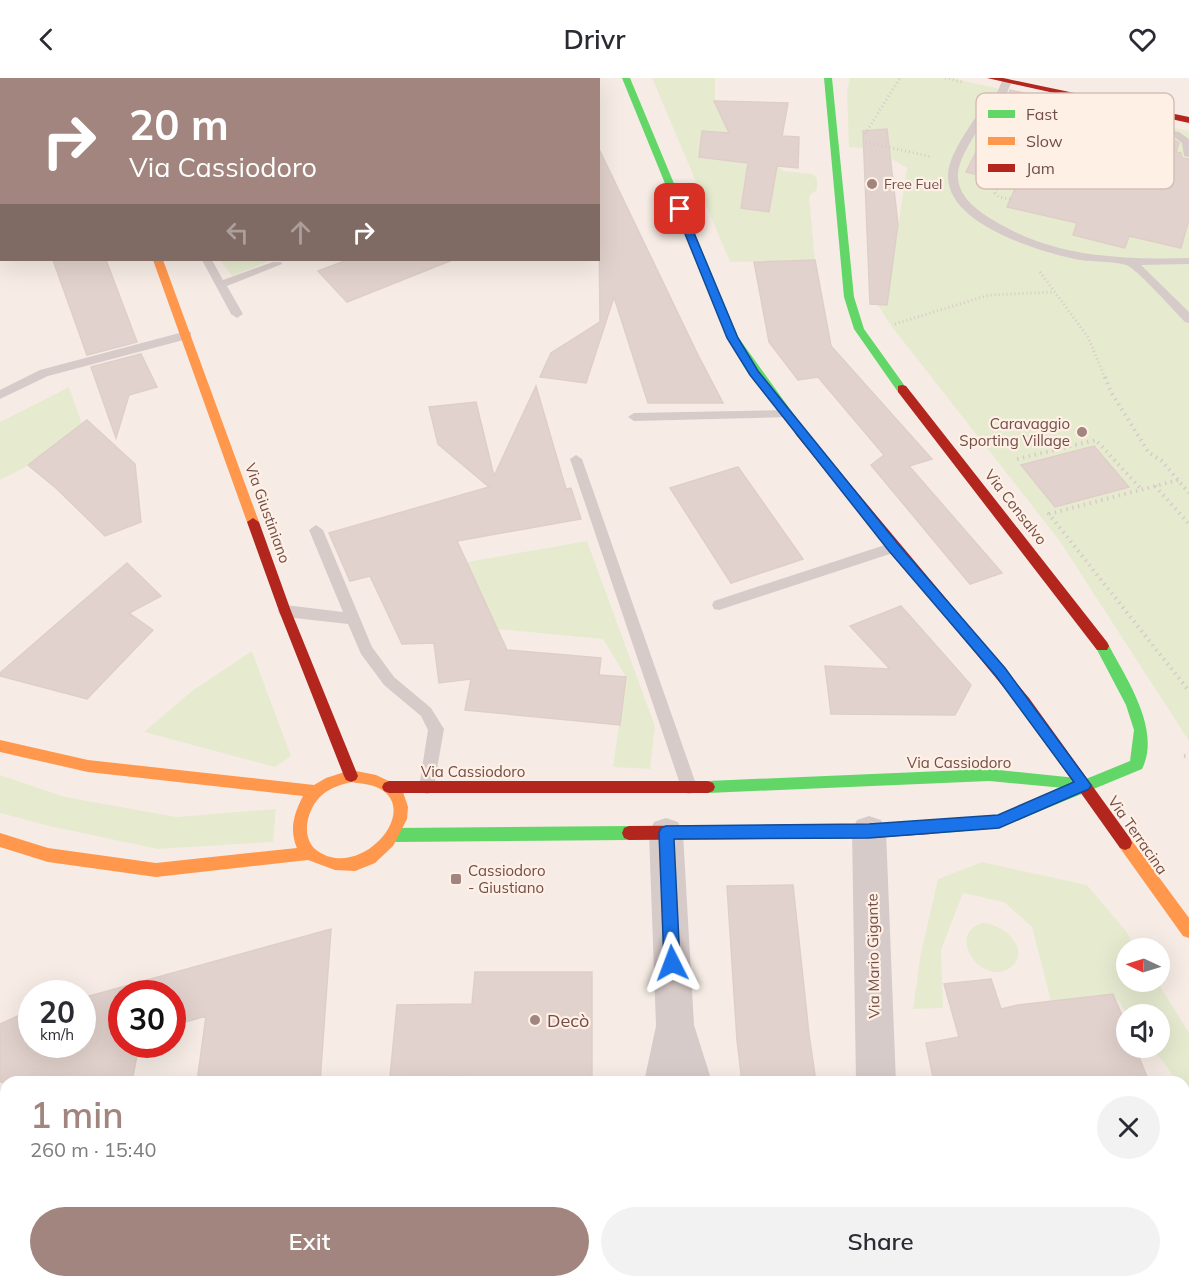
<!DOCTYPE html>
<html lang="en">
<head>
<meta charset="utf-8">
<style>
  :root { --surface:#fff; --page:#f2f2f3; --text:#2b2b33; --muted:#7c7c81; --accent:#a1857e }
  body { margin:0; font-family:Mulish,sans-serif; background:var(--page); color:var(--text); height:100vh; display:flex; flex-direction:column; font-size:22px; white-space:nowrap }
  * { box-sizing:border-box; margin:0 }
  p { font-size:20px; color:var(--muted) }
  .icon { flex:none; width:33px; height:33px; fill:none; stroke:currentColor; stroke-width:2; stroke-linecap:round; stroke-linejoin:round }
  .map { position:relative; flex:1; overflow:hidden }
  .drawer { position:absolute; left:0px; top:998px; width:1190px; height:212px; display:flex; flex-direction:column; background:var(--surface); border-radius:18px 18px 0 0; box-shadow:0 6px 24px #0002 }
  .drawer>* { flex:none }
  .hud { position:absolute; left:0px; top:0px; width:600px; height:183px; box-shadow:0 6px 24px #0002; background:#a1857e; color:#fff; overflow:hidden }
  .needle { width:39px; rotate:274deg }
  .buttons { position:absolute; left:1116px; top:860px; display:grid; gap:12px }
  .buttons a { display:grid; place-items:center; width:54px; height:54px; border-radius:50%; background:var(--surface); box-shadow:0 6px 24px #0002; font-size:30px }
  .speed { position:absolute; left:18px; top:902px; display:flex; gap:12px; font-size:30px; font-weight:700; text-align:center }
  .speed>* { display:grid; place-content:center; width:78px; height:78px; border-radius:50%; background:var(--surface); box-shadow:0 6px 24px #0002; line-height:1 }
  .speed small { font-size:15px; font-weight:400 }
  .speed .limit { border:9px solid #d22; background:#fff; color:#111 }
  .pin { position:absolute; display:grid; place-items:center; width:51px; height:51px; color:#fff; margin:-26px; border-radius:12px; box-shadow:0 3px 9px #0006 }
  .me { position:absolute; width:66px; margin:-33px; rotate:357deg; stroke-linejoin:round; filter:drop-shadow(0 0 4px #0008) }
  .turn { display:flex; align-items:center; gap:21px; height:126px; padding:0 30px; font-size:27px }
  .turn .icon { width:78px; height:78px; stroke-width:2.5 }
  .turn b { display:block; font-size:42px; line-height:51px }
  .lanes { display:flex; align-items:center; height:57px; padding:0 30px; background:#0003; justify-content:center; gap:30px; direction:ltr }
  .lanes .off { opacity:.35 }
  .round { display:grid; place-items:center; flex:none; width:63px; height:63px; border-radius:32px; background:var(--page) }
  .overview { display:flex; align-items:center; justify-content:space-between; height:102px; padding:0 30px }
  h1 { font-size:36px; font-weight:600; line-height:45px; color:var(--accent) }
  .button { display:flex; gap:12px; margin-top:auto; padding:12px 30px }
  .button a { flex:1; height:69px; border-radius:36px; background:var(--accent); color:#fff; font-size:24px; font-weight:600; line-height:69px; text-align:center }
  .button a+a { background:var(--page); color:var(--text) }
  header { display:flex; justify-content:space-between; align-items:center; height:78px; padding:0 30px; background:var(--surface); font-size:27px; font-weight:600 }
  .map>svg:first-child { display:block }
</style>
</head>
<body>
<header><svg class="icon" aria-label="back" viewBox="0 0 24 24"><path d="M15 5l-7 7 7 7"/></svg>Drivr<svg class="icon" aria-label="heart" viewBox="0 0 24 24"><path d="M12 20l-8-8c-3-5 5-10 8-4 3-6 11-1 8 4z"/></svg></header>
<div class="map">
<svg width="1189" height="1208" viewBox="0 0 1189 1208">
  <rect width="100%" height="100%" fill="#f6ece5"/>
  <path fill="#e6ebd0" d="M 0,0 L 318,0 L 319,1 L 2,2 L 1,15 Z
    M 652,0 L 715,0 L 715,23 L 728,56 L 784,93 L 812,96 L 817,100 L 817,112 L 809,118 L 815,182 L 730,184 Z
    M 850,0 L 951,0 L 1189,53 L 1189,663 L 1059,462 L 889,245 L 878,227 L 873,204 L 896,162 L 907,90 L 875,71 L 849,69 L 847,13 Z
    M 220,182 L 271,182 L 232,198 Z
    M 69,309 L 82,346 L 24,390 L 0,402 L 0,344 Z
    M 587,463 L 655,648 L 650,691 L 613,689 L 626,599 L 603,561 L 497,551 L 467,484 Z
    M 252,573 L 291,678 L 275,689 L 144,654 L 192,613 Z
    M 0,697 L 65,719 L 177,739 L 276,731 L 273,764 L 158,771 L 49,748 L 0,735 Z
    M 982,784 L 1087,807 L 1126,853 L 1136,870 L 1126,870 L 1126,903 L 1157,903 L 1189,955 L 1189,1020 L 1184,1013 L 1184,1004 L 1177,1003 L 1152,969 L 1160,969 L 1160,936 L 1128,936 L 1113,916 L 1051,923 L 1032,849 L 1004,824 L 963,815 L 941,872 L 943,930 L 913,931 L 921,874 L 938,801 Z
    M 982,845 C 1006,845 1034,876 1008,891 C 980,907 946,856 982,845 Z"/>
  <path fill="#e2d2cd" stroke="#dfcec8" stroke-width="1.5" d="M 1010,12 L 1149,42 L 1166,50 L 1014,26 L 1009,17 Z
    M 714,23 L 788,25 L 782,58 L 799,59 L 798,90 L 777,88 L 769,134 L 741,130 L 748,85 L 699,79 L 702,53 L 729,55 Z
    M 1000,26 L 1007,34 L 1172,60 L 1179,65 L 1176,74 L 1181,75 L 1182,80 L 1189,81 L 1189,141 L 1181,170 L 1129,158 L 1125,170 L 1073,157 L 1077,145 L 1007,129 L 1017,106 L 966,94 Z
    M 887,51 L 898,146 L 887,227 L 870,226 L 863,53 Z
    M 598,69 L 698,277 L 723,325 L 648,325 L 614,219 L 586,305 L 540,299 L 551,275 L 600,244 Z
    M 53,182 L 106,182 L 137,264 L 87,277 Z
    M 347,182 L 449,182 L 450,183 L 347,224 L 318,193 Z
    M 815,182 L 831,268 L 932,381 L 909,388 L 1002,495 L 970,506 L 871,387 L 884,377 L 818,299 L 798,302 L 769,264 L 754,184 Z
    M 141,276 L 157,309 L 129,317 L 116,360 L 91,289 Z
    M 536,308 L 566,411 L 571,410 L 581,441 L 457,463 L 507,572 L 601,580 L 599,597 L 626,599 L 620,647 L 465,632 L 471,601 L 439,605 L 434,565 L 402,566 L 370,498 L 350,503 L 329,455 L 489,409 L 438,366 L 429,329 L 476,324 L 494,398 Z
    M 87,342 L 135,386 L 141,444 L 105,458 L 57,411 L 28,387 Z
    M 1094,368 L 1129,409 L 1055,429 L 1021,387 Z
    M 738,389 L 803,481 L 731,505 L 670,410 Z
    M 127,485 L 161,518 L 129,535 L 153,552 L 87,621 L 0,598 L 0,595 Z
    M 901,528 L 971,607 L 955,637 L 831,636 L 825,588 L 890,591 L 850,548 Z
    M 793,807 L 809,956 L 816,1004 L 742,1004 L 737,962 L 727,808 Z
    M 331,851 L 320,1004 L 197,1004 L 206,938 L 172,948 L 172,915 L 122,915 L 122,966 L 139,966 L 132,1004 L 0,1004 L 0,946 L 18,938 L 32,934 L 32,966 L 82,966 L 82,920 Z
    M 475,894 L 592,894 L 592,1004 L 468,1004 L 468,998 L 390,999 L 397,927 L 472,926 Z
    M 991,901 L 1001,931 L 1018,927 L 1113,916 L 1126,947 L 1126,969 L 1135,969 L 1149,1004 L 934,1004 L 926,965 L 959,959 L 944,906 Z"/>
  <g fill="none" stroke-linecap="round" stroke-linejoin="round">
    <path stroke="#d7cbc9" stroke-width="3" stroke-dasharray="1 3" stroke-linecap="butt" d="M 945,0 L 962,4
      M 865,56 L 900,0
      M 866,64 L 932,79
      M 1010,121 L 999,119 L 995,115 L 1023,54
      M 1040,194 L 1088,259 L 1105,300
      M 895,246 L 989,217 L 1054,214"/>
    <path stroke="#d7cbc9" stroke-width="4" stroke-dasharray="1.5 4.5" stroke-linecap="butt" d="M 1105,299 L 1111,314 L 1149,375 L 1162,383 L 1189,415
      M 1017,381 L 1096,362 L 1142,412
      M 1178,402 L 1049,436 L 1189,613
      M 1155,408 L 1189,446
      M 1184,678 L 1189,677"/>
    <path fill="#d7cbc9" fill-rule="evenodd" d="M 1007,0 L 1012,3 L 1006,17 L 1013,28 L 1179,54 L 1189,61 L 1189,79 L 1184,78 L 1182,65 L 1173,58 L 1007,32 L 996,17 L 1002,3 Z
      M 975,40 L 983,42 C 975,59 956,82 958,101 C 960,120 978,133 993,142 C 1053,179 1121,182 1189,180 L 1189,186 L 1141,187 L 1189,234 L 1189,245 L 1185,244 C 1175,234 1135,189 1126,187 C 1112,183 1095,184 1080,182 C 1043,175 947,147 948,98 C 948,79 965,56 975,40 Z
      M 0,91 L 2,91 L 0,98 Z
      M 202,182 L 212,182 L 223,202 L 273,184 L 281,184 L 282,186 L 227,208 L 243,236 L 237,240 L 231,236 Z
      M 187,253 L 191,254 L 191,260 L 48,298 L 0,321 L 0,312 L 40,292 Z
      M 786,332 L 790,333 L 792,336 L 790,339 L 634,343 L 628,339 L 634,335 Z
      M 576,377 L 582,381 L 697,709 L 695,714 L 689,716 L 683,714 L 681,709 L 570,381 Z
      M 316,447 L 323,452 L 372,569 L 394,599 L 431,630 L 444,651 L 433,714 L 427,716 L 421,714 L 419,709 L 428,652 L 421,638 L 384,607 L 361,576 L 348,546 L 285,539 L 280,537 L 278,533 L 280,529 L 285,527 L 343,534 L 309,452 Z
      M 894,464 L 899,465 L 901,469 L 899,473 L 719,532 L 714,531 L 712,527 L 714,523 Z"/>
    <path fill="#d7cbc9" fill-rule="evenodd" d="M 869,738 L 881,742 L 886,753 L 896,1004 L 856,1004 L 852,753 L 857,742 Z
      M 666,740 L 678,744 L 683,755 L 694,947 L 712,1004 L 644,1004 L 656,948 L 649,755 L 654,744 Z
      M 614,1203 L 658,1203 L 658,1208 L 614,1208 Z
      M 724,1203 L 768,1203 L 769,1208 L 725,1208 Z
      M 891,1203 L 935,1203 L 937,1208 L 893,1208 Z"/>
    <path fill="#63d668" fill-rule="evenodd" d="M 622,0 L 630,0 L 738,259 L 805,352 L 805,358 L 797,358 L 728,260 Z
      M 824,0 L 832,0 L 854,219 L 864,251 L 907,311 L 902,315 L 898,314 L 854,251 L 844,219 Z
      M 1102,563 L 1107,564 C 1125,599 1162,651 1142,691 L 999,750 L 931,756 L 926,754 L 924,749 L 926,744 L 931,742 L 998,738 L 1064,710 L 989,703 L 708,715 L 703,713 L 701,709 L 703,705 L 708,703 L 989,691 L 1086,701 L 1130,683 L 1134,652 L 1126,627 L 1095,568 L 1097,564 Z
      M 629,748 L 634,750 L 636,755 L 634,760 L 629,762 L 396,764 L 391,762 L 389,757 L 391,752 L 396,750 Z"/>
    <path fill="#ff974d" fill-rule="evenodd" d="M 153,182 L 163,182 L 259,444 L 257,447 L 253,448 L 247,444 Z
      M 0,662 L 88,682 L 314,707 L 326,700 L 351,692 L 376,697 L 395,706 L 403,714 L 408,729 L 407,741 L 393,768 L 375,785 L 355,793 L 335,792 L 308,782 L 156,799 L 48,784 L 0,769 L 0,755 L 48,770 L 156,785 L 297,770 C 289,751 294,736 303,718 L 88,694 L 0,674 ZM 351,704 C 362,706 373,706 382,712 C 420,737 356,805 315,771 C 300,757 308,729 322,717 C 330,710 340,707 351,704 Z
      M 1125,758 L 1130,760 L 1189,840 L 1189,860 L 1183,858 L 1120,770 L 1118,765 L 1120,760 Z"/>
    <path fill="#b3261e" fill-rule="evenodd" d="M 987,0 L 1003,0 L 1189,39 L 1189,45 Z
      M 0,28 L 2,29 L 2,34 L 0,34 Z
      M 902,307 L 906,308 L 1107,564 L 1109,568 L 1107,572 L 1097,572 L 898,314 L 898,308 Z
      M 801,351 L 805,352 L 1029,620 L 1130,760 L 1132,765 L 1130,770 L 1125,772 L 1120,770 L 1019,628 L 797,358 L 795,355 Z
      M 253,440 L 259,444 L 291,533 L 358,698 L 356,702 L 351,704 L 346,702 L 344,698 L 279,533 L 247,444 Z
      M 389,703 L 708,703 L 713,705 L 715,709 L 713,713 L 708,715 L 389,715 L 384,713 L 382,709 L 384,705 Z
      M 931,742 L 936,744 L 938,749 L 936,754 L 931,756 L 869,760 L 629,762 L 624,760 L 622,755 L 624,750 L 629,748 L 869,746 Z"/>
  </g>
  <path fill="#1a73e8" stroke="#114b97" stroke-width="1.5" d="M 680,128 L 684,131 L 738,260 L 758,293 L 898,466 L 1005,590 L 1091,707 L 1089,711 L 999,750 L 869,760 L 674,761 L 680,885 L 678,890 L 672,892 L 667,890 L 664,885 L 659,755 L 661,750 L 666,748 L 869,746 L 998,737 L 1074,704 L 996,598 L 889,473 L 750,297 L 727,260 L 675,131 Z"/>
  <g fill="#a1857e" stroke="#fff0e6" stroke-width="2">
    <circle cx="872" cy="106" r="6"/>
    <circle cx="1082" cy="354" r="6"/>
    <rect x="450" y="795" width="12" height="12" rx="3"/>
    <circle cx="535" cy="942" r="6"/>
  </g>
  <g text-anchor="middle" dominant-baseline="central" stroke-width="4.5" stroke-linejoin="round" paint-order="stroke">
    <g font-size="14" fill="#734d47" stroke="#fff0e6" text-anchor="start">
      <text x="884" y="106">Free Fuel</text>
    </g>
    <g font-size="15" fill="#734d47" stroke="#fff0e6" text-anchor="end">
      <text x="1070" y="345">Caravaggio<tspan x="1070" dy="17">Sporting Village</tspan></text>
      <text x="468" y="792" text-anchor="start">Cassiodoro<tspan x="468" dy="17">- Giustiano</tspan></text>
    </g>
    <g font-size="15" fill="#734d47" stroke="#fff0e6">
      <text transform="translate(1016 429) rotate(52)">Via Consalvo</text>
      <text transform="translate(268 435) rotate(70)">Via Giustiniano</text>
      <text x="959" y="684">Via Cassiodoro</text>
      <text x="473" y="693">Via Cassiodoro</text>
      <text transform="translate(1138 757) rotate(55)">Via Terracina</text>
      <text transform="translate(873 878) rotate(-91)">Via Mario Gigante</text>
    </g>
    <g font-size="18" fill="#734d47" stroke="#fff0e6" text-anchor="start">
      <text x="547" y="942">Decò</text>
    </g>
  </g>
  <rect x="976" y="15" width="198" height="96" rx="9" fill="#fff0e6" stroke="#d5bfb6" stroke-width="1.5"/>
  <rect x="988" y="32" width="27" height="8" fill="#63d668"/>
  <rect x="988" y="59" width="27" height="8" fill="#ff974d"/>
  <rect x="988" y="86" width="27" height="8" fill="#b3261e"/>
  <g font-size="16" fill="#734d47">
    <text x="1026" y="42">Fast</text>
    <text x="1026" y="69">Slow</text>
    <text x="1026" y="96">Jam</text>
  </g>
</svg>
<div class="buttons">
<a><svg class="needle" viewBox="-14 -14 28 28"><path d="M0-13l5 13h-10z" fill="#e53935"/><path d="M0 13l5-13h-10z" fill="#7c7c81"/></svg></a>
<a><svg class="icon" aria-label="sound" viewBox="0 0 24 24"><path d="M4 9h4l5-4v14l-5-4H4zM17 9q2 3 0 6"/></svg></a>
</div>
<div class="speed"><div>20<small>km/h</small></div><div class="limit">30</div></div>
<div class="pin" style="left:680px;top:131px;background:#d93025"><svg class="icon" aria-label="arrive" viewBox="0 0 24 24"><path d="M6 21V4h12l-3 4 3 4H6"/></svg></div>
<svg class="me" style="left:672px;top:885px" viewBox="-20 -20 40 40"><path d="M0-17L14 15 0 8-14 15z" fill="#1a73e8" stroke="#fff" stroke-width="4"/></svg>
<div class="hud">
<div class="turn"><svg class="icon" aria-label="right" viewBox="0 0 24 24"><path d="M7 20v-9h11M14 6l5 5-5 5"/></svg><div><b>20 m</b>Via Cassiodoro</div></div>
<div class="lanes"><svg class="icon off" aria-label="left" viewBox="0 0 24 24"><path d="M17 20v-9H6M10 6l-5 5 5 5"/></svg><svg class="icon off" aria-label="ahead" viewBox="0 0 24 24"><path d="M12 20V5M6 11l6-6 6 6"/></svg><svg class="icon" aria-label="right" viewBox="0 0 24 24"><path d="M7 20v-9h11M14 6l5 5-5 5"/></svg></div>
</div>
<section class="drawer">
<div class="overview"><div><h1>1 min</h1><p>260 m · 15:40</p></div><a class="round"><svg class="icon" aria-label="close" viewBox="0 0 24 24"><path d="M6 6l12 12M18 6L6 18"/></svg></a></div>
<div class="button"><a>Exit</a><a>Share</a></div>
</section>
</div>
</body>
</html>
